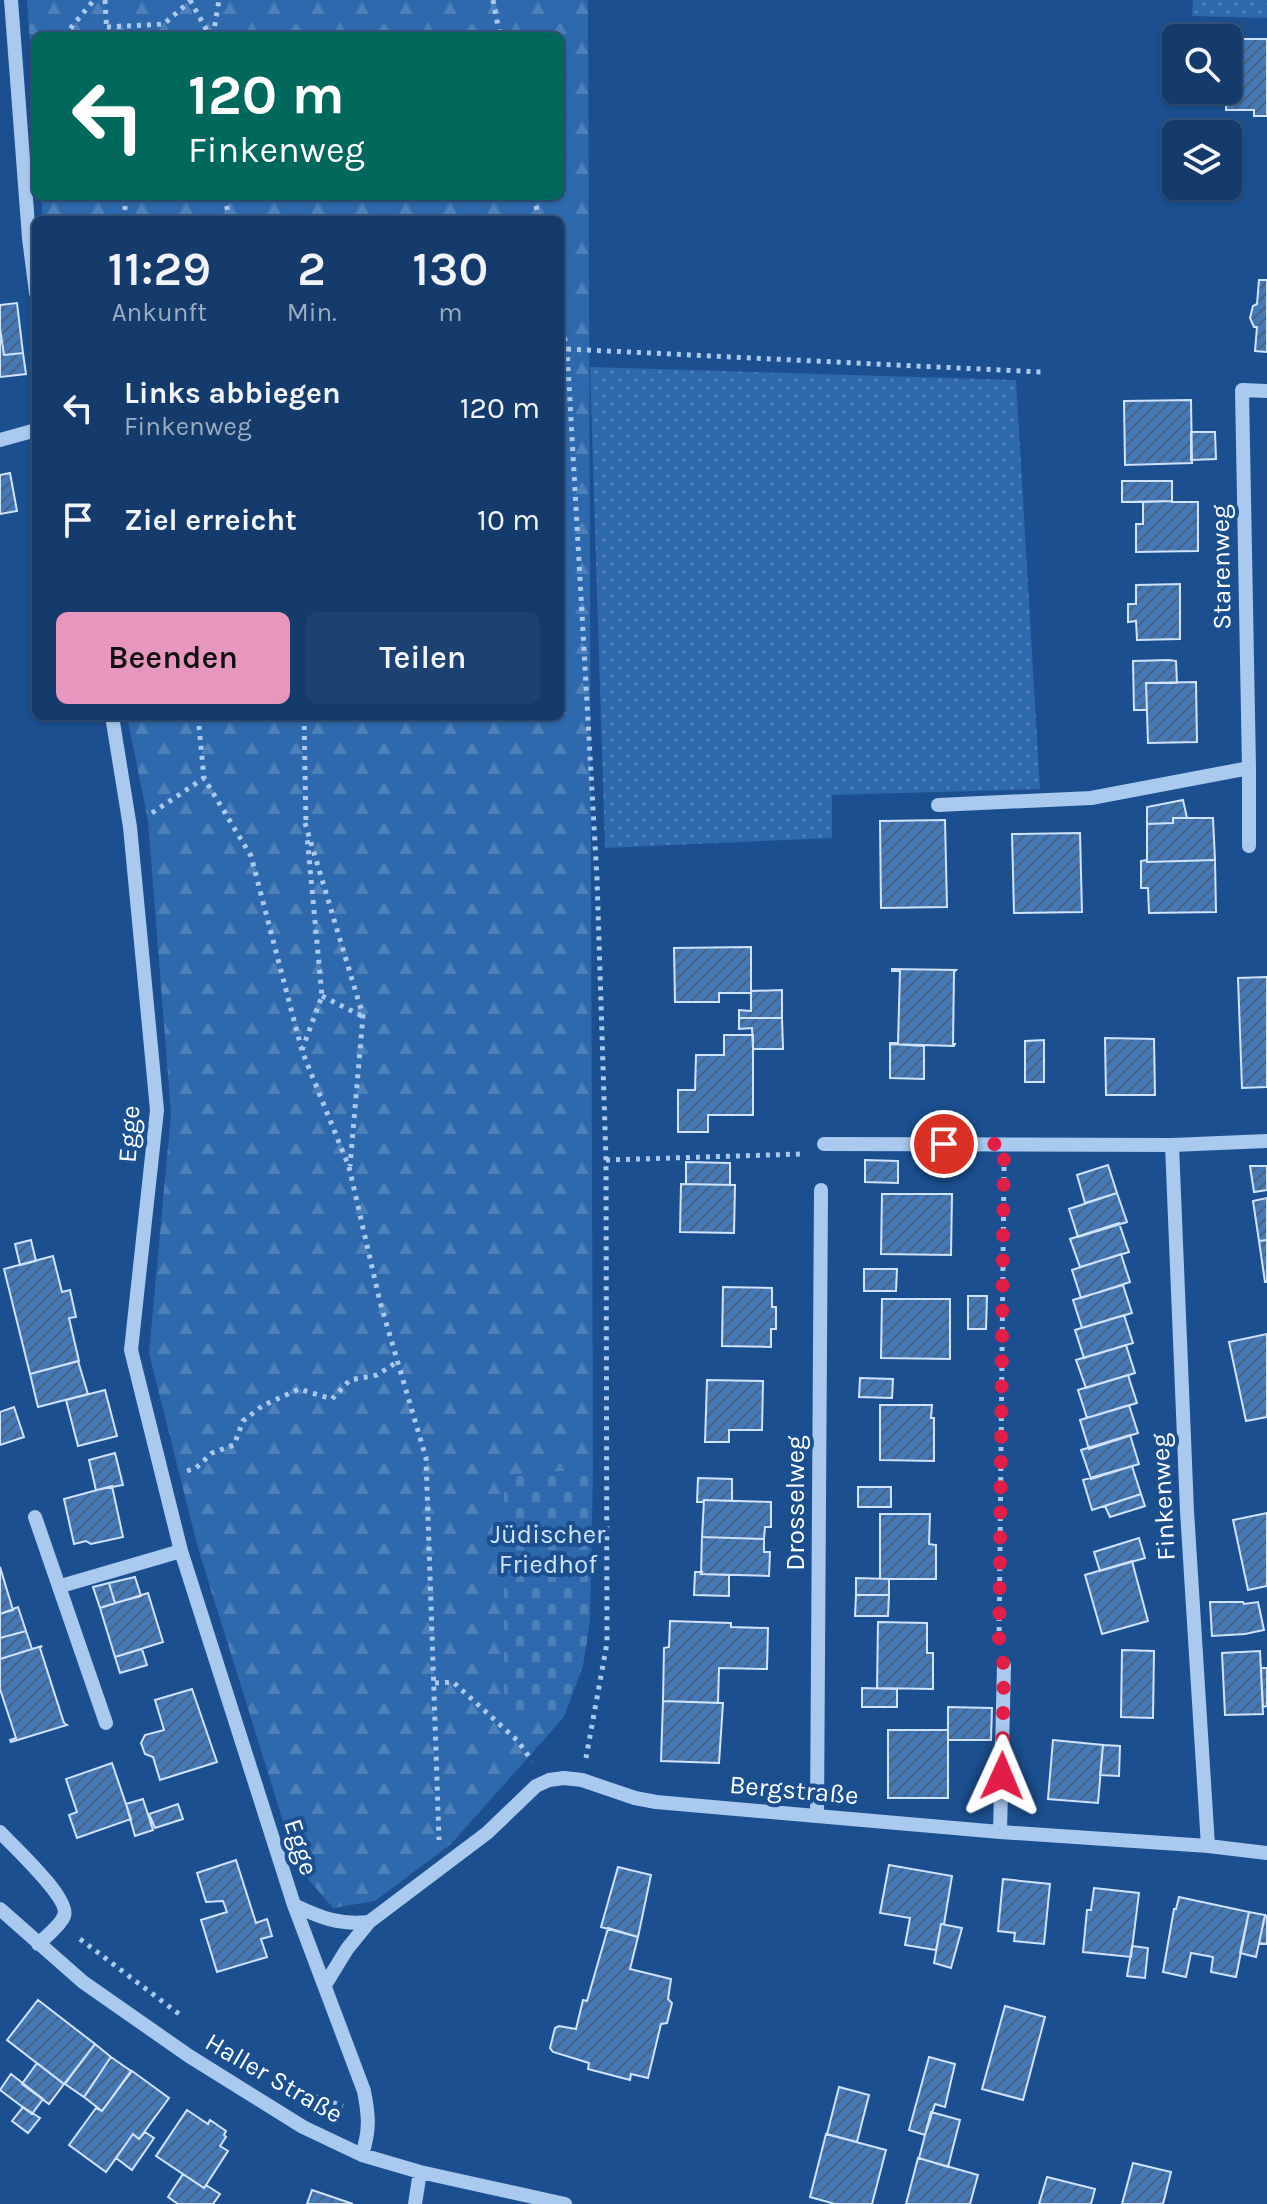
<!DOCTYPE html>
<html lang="de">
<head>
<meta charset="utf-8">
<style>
  :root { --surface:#143b6b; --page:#1d4271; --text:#f1f3f6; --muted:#9dadc1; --line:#33557e; --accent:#e797bd }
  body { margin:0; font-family:Karla,sans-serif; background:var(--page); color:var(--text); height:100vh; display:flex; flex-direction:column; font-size:30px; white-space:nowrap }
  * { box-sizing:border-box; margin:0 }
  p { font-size:26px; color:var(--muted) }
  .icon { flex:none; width:44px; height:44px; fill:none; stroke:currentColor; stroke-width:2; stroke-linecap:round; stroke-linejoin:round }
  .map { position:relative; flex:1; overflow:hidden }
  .panel { position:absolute; left:32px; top:216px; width:532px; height:504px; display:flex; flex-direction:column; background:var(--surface); border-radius:12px; box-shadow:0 2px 6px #0004,0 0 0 2px var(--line) }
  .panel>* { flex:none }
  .top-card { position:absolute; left:32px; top:32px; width:532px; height:168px; border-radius:12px; box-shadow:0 2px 6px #0004,0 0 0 2px var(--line); background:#00695c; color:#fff; overflow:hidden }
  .tools { position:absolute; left:1162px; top:24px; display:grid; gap:16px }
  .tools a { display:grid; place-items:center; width:80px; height:80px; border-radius:12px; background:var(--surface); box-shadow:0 2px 6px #0004,0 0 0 2px var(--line); font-size:40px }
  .pin { position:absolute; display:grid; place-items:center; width:68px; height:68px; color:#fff; margin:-34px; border:4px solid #fff; border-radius:50%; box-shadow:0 2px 8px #0007 }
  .me { position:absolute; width:88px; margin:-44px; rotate:1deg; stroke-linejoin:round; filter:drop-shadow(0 0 6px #0008) }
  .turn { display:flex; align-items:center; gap:28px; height:168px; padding:0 24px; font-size:36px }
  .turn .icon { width:104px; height:104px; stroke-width:2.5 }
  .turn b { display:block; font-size:56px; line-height:68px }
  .eta { display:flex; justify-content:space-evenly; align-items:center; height:136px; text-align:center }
  .eta b { font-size:48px; font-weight:600; line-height:56px }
  .cta { display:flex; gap:16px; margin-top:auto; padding:16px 24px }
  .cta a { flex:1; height:92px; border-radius:12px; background:var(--accent); color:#111; font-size:32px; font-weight:600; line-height:92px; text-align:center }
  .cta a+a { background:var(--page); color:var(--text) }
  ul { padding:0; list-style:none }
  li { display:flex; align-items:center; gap:24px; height:112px; padding:0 24px }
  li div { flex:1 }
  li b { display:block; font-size:30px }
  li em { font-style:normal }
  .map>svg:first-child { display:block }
</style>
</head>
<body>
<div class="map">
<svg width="1267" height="2204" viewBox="0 0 1267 2204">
  <defs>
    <pattern id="grass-dots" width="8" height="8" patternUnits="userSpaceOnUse" patternTransform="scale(2)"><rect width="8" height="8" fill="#2e69ad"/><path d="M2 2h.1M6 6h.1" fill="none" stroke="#4d80b9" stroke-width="1.8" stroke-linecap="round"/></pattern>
    <pattern id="forest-firs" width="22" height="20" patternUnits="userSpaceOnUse" patternTransform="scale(2)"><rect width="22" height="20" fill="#2e69ad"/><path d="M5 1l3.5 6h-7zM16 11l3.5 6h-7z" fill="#4d80b9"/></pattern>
    <pattern id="cemetery-stones" width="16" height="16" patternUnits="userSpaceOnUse" patternTransform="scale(2)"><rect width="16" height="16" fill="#2e69ad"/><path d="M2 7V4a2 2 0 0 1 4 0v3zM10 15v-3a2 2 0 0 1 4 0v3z" fill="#4d80b9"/></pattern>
    <pattern id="building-hatch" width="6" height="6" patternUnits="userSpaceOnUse" patternTransform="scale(2)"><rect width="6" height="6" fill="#4478b7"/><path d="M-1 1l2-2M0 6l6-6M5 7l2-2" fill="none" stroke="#486282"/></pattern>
  </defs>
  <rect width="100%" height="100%" fill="#1b4f8f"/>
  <path fill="url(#grass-dots)" d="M 1193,0 L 1267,0 L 1267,18 L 1192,16 Z
    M 590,367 L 1016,380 L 1040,789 L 832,795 L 832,838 L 605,848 Z"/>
  <path fill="url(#forest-firs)" d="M 27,0 L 588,0 L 593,1468 L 504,1477 L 504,1716 L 564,1717 L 451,1844 L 375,1901 L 333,1908 L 297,1866 L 198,1548 L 149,1353 L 171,1114 L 148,821 L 127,716 L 560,716 L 560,220 L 43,220 L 41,196 L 560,196 L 560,36 L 36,36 L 36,128 Z"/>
  <path fill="url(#cemetery-stones)" d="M 593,1468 L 590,1621 L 583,1666 L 564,1717 L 504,1716 L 504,1477 Z"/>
  <path fill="url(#building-hatch)" stroke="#cfe3fa" stroke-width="2" d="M 1228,39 L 1267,39 L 1267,116 L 1254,116 L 1254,110 L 1226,110 Z
    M 1259,280 L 1267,280 L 1267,352 L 1255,351 L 1257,327 L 1254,327 L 1250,318 L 1253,306 L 1257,304 Z
    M 17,303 L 23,353 L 4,355 L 0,328 L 0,305 Z
    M 0,328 L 4,355 L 23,353 L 26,374 L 0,377 Z
    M 1191,400 L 1192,463 L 1125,465 L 1124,401 Z
    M 1191,432 L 1215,432 L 1216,459 L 1191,460 Z
    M 10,473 L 17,511 L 0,514 L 0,475 Z
    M 1122,481 L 1172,481 L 1172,501 L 1122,502 Z
    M 1172,501 L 1172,502 L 1198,502 L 1198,551 L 1136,552 L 1136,524 L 1143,524 L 1143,502 Z
    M 1180,584 L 1180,639 L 1137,640 L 1136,621 L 1128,622 L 1128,604 L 1136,604 L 1136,585 Z
    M 1169,660 L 1176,661 L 1177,683 L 1146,683 L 1147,710 L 1134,710 L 1133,661 Z
    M 1196,682 L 1197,742 L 1148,743 L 1146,683 Z
    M 1183,800 L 1187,818 L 1173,818 L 1173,823 L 1147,824 L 1147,807 Z
    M 1173,818 L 1213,818 L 1215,860 L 1147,862 L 1147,824 L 1173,823 Z
    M 945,820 L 947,907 L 881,908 L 880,821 Z
    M 1080,833 L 1082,912 L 1014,913 L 1012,834 Z
    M 1147,860 L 1147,862 L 1215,860 L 1216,912 L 1149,913 L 1148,888 L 1141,888 L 1141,861 Z
    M 751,947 L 751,993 L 719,993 L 719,1002 L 675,1002 L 674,948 Z
    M 892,969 L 956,970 L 954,972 L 953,1044 L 955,1044 L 954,1046 L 890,1044 L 890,1043 L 898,1043 L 900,971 L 892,971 Z
    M 1267,977 L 1267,1087 L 1242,1088 L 1238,978 Z
    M 782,990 L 782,1018 L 739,1018 L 739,1010 L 751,1011 L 751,991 Z
    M 739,1018 L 782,1018 L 783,1049 L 753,1049 L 752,1028 L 739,1029 Z
    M 724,1035 L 753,1035 L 753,1115 L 708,1115 L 708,1132 L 678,1132 L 678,1090 L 695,1090 L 696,1055 L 724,1055 Z
    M 1105,1038 L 1154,1039 L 1155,1095 L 1106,1095 Z
    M 1044,1040 L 1044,1082 L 1025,1082 L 1025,1041 Z
    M 890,1044 L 924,1046 L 924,1079 L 890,1078 Z
    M 865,1160 L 898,1161 L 898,1183 L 865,1182 Z
    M 686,1162 L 730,1163 L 730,1185 L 686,1184 Z
    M 1108,1165 L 1117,1193 L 1085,1203 L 1077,1175 Z
    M 1250,1166 L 1267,1166 L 1267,1190 L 1254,1192 Z
    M 681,1184 L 735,1185 L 734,1233 L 680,1232 Z
    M 1117,1193 L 1127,1222 L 1078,1237 L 1069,1209 Z
    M 882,1194 L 952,1194 L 951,1255 L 881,1254 Z
    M 1267,1198 L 1267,1240 L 1259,1241 L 1253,1201 Z
    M 1119,1223 L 1129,1252 L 1080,1267 L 1070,1239 Z
    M 31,1240 L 36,1261 L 20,1265 L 15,1244 Z
    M 1267,1240 L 1267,1282 L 1265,1282 L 1259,1241 Z
    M 1121,1254 L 1130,1282 L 1081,1298 L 1072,1270 Z
    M 53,1256 L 62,1292 L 70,1290 L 76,1317 L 69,1318 L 79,1361 L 30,1374 L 4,1269 Z
    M 864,1269 L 897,1269 L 896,1291 L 864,1291 Z
    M 1123,1285 L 1132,1313 L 1082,1328 L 1073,1300 Z
    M 723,1287 L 772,1288 L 772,1307 L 776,1307 L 776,1329 L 771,1329 L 771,1347 L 722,1346 Z
    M 968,1296 L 987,1296 L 986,1329 L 968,1329 Z
    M 882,1299 L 950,1299 L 950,1359 L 881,1358 Z
    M 1124,1315 L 1133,1343 L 1084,1358 L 1075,1330 Z
    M 1267,1334 L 1267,1417 L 1246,1421 L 1229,1342 Z
    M 1126,1345 L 1135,1373 L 1086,1388 L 1076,1360 Z
    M 78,1361 L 88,1394 L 38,1407 L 30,1374 Z
    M 1128,1375 L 1137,1403 L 1087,1418 L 1078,1390 Z
    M 860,1378 L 893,1379 L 892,1398 L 859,1397 Z
    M 707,1380 L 763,1381 L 762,1430 L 729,1430 L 729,1442 L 705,1442 Z
    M 105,1390 L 117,1436 L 78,1446 L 66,1400 Z
    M 880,1405 L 932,1405 L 931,1418 L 934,1418 L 934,1461 L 880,1460 Z
    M 1129,1405 L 1138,1433 L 1089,1449 L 1080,1420 Z
    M 14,1407 L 24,1437 L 0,1445 L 0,1412 Z
    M 1130,1435 L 1139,1464 L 1091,1479 L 1081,1450 Z
    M 115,1453 L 123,1485 L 96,1490 L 89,1460 Z
    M 1132,1466 L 1141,1494 L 1092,1510 L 1083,1480 Z
    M 698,1478 L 732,1479 L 732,1501 L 704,1500 L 703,1502 L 697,1502 Z
    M 112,1486 L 123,1537 L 91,1544 L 86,1541 L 74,1544 L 64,1499 Z
    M 858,1487 L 891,1487 L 891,1507 L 858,1507 Z
    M 1141,1494 L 1145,1506 L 1110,1517 L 1105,1506 Z
    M 704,1500 L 771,1502 L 771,1527 L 765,1527 L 764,1539 L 702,1537 Z
    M 1267,1513 L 1267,1586 L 1248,1590 L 1233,1520 Z
    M 880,1514 L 930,1514 L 929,1544 L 936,1545 L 936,1579 L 880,1579 Z
    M 702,1537 L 764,1539 L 764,1552 L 770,1552 L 769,1576 L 701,1574 Z
    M 1139,1538 L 1145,1558 L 1100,1571 L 1094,1552 Z
    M 1132,1561 L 1148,1621 L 1102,1634 L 1085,1575 Z
    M 0,1567 L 13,1610 L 0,1614 Z
    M 695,1572 L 702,1572 L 701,1574 L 729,1575 L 729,1596 L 694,1595 Z
    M 135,1577 L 141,1596 L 115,1603 L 109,1583 Z
    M 856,1578 L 889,1579 L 889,1595 L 856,1595 Z
    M 109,1583 L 115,1603 L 100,1608 L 93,1587 Z
    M 148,1593 L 163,1642 L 115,1657 L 100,1608 Z
    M 856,1595 L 889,1595 L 888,1616 L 855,1616 Z
    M 1210,1602 L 1243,1602 L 1244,1604 L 1258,1602 L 1264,1630 L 1245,1634 L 1212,1636 Z
    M 18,1607 L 26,1631 L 0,1638 L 0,1614 Z
    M 670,1621 L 731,1623 L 731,1627 L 768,1628 L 767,1669 L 719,1668 L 718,1703 L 663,1701 L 664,1648 L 669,1647 Z
    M 878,1622 L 927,1623 L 927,1653 L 933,1653 L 933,1689 L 877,1688 Z
    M 26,1631 L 32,1649 L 0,1659 L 0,1638 Z
    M 42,1646 L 40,1648 L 64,1723 L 67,1725 L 11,1742 L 10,1740 L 16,1738 L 0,1689 L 0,1659 Z
    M 142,1649 L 147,1665 L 120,1673 L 115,1657 Z
    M 1122,1650 L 1154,1651 L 1153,1718 L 1121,1717 Z
    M 1260,1651 L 1263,1714 L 1225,1715 L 1222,1653 Z
    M 1261,1668 L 1267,1668 L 1267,1706 L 1263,1707 Z
    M 862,1688 L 897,1689 L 897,1707 L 862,1707 Z
    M 192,1689 L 217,1762 L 160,1780 L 153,1757 L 145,1754 L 141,1743 L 145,1735 L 164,1730 L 155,1700 Z
    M 663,1701 L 723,1703 L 719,1763 L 661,1761 Z
    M 948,1707 L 992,1708 L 991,1740 L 948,1740 Z
    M 888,1730 L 948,1730 L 948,1798 L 888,1798 Z
    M 1053,1740 L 1103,1745 L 1098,1803 L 1048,1799 Z
    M 1103,1745 L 1120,1746 L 1119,1776 L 1100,1775 Z
    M 112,1763 L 131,1819 L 77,1838 L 69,1815 L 77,1812 L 66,1779 Z
    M 143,1799 L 153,1830 L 135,1836 L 126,1804 Z
    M 178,1804 L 183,1819 L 155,1828 L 149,1814 Z
    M 236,1860 L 256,1923 L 267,1919 L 272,1936 L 261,1939 L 267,1957 L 217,1972 L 201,1920 L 227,1912 L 223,1901 L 206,1902 L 197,1873 Z
    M 889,1865 L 952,1876 L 944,1924 L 941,1924 L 936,1950 L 905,1945 L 910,1918 L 880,1913 Z
    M 618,1867 L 651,1875 L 638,1937 L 601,1927 Z
    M 1003,1879 L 1050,1884 L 1044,1944 L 1014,1941 L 1015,1933 L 998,1931 Z
    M 1094,1888 L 1139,1893 L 1131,1957 L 1083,1952 L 1087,1910 L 1091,1910 Z
    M 1179,1897 L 1249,1912 L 1236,1977 L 1211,1972 L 1213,1957 L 1191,1953 L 1186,1977 L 1163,1972 L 1174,1909 L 1176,1909 Z
    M 1249,1912 L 1265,1915 L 1256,1957 L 1240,1953 Z
    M 1265,1916 L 1267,1916 L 1267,1944 L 1259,1943 Z
    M 941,1924 L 962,1928 L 951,1968 L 934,1963 Z
    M 608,1928 L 638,1937 L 630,1969 L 671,1979 L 668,1999 L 672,2003 L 667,2023 L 661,2024 L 648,2078 L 631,2074 L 630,2080 L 588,2069 L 589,2063 L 553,2052 L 550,2048 L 555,2028 L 559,2026 L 576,2029 L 583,2000 L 587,2001 Z
    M 1132,1946 L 1148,1948 L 1145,1978 L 1127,1976 Z
    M 38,2000 L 95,2044 L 64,2084 L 7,2040 Z
    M 1005,2006 L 1045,2017 L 1023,2100 L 982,2089 Z
    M 95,2044 L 111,2057 L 84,2097 L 65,2084 Z
    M 111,2057 L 131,2071 L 102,2111 L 84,2097 Z
    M 929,2057 L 955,2064 L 945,2107 L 935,2104 L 925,2135 L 909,2130 Z
    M 37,2063 L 64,2084 L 49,2104 L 22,2084 Z
    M 132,2071 L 169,2098 L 139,2139 L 133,2134 L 106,2172 L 69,2145 L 96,2108 L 102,2111 Z
    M 11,2074 L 43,2099 L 32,2114 L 0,2090 Z
    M 839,2087 L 869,2095 L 857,2142 L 827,2134 Z
    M 23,2107 L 40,2118 L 28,2133 L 12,2121 Z
    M 187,2110 L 208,2124 L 210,2120 L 226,2131 L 224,2135 L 226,2137 L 220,2146 L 228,2151 L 204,2188 L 156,2156 Z
    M 931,2112 L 960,2120 L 948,2167 L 919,2158 Z
    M 145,2132 L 154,2138 L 132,2170 L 116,2158 L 133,2134 L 139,2139 Z
    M 826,2134 L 886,2150 L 872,2204 L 835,2204 L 810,2197 Z
    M 918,2158 L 978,2175 L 970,2204 L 906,2204 Z
    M 1133,2163 L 1171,2172 L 1163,2204 L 1122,2204 Z
    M 183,2174 L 204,2188 L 206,2185 L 220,2194 L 213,2204 L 178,2204 L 168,2197 Z
    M 1047,2177 L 1095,2189 L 1091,2204 L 1039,2204 Z
    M 312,2190 L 353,2204 L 307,2204 Z"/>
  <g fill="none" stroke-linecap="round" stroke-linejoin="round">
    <path stroke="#a9c9ee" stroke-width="5" stroke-dasharray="4 6" stroke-linecap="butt" d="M 105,0 L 107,36
      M 190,0 L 210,36
      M 493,0 L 500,36
      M 107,27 L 164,24 L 190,1
      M 64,36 L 94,0
      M 213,36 L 219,0
      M 225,196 L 229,220
      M 534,196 L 539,220
      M 124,220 L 126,196
      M 560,318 L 567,349 L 597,879 L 606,1160 L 607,1643 L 586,1758
      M 567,349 L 1041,372
      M 198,716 L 204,778 L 251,856 L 302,1051 L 349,1167 L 380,1302 L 426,1458 L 439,1840
      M 304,716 L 306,826
      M 152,813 L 204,778
      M 305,823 L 363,1016 L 350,1166
      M 322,996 L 362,1016
      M 302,1050 L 322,996 L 307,836
      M 606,1160 L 801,1154
      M 187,1471 L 196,1468 L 212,1453 L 234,1445 L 243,1421 L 262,1406 L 299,1389 L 332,1399 L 350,1380 L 377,1375 L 397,1362
      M 999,1641 L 1004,1167
      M 435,1683 L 453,1682 L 518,1741 L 532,1761
      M 80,1939 L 183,2017
      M 295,2090 L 343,2106"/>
    <path stroke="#a9c9ee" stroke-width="14" d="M 11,0 L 29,238 L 36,293
      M 0,440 L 36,430
      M 112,716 L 130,827 L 157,1110 L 131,1350 L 181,1551 L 294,1905 L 364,2091 C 369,2117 370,2129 362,2155
      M 1249,768 L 1249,846
      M 938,805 L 1091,798 L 1249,768 L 1242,390 L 1267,391
      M 824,1144 L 1172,1145 L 1267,1141
      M 1172,1145 L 1187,1511 L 1208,1846
      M 35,1517 L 106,1723
      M 61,1586 L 181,1551
      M 817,1816 L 821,1190
      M 0,1832 C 12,1845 71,1899 64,1916 C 61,1924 45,1938 38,1944
      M 1000,1832 L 1004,1665
      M 294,1905 C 321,1918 339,1925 369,1922
      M 0,1909 L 83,1982 L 189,2056 L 303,2127 L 362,2155 L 420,2172 L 565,2204
      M 325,1985 L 347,1949 L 369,1922 L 487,1833 L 536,1786 L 549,1780 L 564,1778 L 582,1780 L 635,1798 L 656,1802 L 1000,1832 L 1208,1846 L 1267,1853
      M 415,2204 L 420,2172"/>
  </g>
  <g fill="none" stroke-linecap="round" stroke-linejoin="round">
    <path stroke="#e11d48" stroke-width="14" stroke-dasharray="0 25.2" d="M 944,1144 L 1004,1144 L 999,1652 L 1004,1665 L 1002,1776"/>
  </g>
  <g text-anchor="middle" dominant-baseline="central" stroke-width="8" stroke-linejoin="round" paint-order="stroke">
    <g font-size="26" fill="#fff" stroke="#1b4f8f">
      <text transform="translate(1221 567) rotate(-91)">Starenweg</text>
      <text transform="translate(129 1134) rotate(-86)">Egge</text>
      <text transform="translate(1163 1497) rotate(-93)">Finkenweg</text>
      <text transform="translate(795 1503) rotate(-90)">Drosselweg</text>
      <text transform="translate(794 1790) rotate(5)">Bergstraße</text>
      <text transform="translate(301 1847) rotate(72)">Egge</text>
      <text transform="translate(274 2078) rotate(30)">Haller Straße</text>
    </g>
    <g font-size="26" fill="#cfe3fa" stroke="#1b4f8f">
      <text x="548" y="1534">Jüdischer<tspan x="548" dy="30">Friedhof</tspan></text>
    </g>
  </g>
</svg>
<div class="tools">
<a><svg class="icon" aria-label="search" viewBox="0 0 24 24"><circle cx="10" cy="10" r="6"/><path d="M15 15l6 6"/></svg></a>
<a><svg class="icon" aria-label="layers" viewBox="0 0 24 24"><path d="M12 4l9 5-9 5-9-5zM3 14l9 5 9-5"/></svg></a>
</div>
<div class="pin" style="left:944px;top:1144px;background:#d93025"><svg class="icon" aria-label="arrive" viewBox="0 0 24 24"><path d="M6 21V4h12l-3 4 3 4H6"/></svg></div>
<svg class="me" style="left:1002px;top:1776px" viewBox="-20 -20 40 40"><path d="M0-17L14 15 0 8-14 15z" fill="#e11d48" stroke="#fff" stroke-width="4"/></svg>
<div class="top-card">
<div class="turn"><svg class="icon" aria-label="left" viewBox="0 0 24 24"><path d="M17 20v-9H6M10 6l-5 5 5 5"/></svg><div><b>120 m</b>Finkenweg</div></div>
</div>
<section class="panel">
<div class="eta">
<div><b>11:29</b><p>Ankunft</p></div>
<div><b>2</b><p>Min.</p></div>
<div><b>130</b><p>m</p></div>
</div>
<ul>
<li><svg class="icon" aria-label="left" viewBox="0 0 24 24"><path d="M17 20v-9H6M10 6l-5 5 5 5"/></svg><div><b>Links abbiegen</b><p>Finkenweg</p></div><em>120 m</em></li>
<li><svg class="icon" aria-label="arrive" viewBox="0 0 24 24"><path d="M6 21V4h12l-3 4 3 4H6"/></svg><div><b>Ziel erreicht</b></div><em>10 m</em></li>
</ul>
<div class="cta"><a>Beenden</a><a>Teilen</a></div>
</section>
</div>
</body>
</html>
